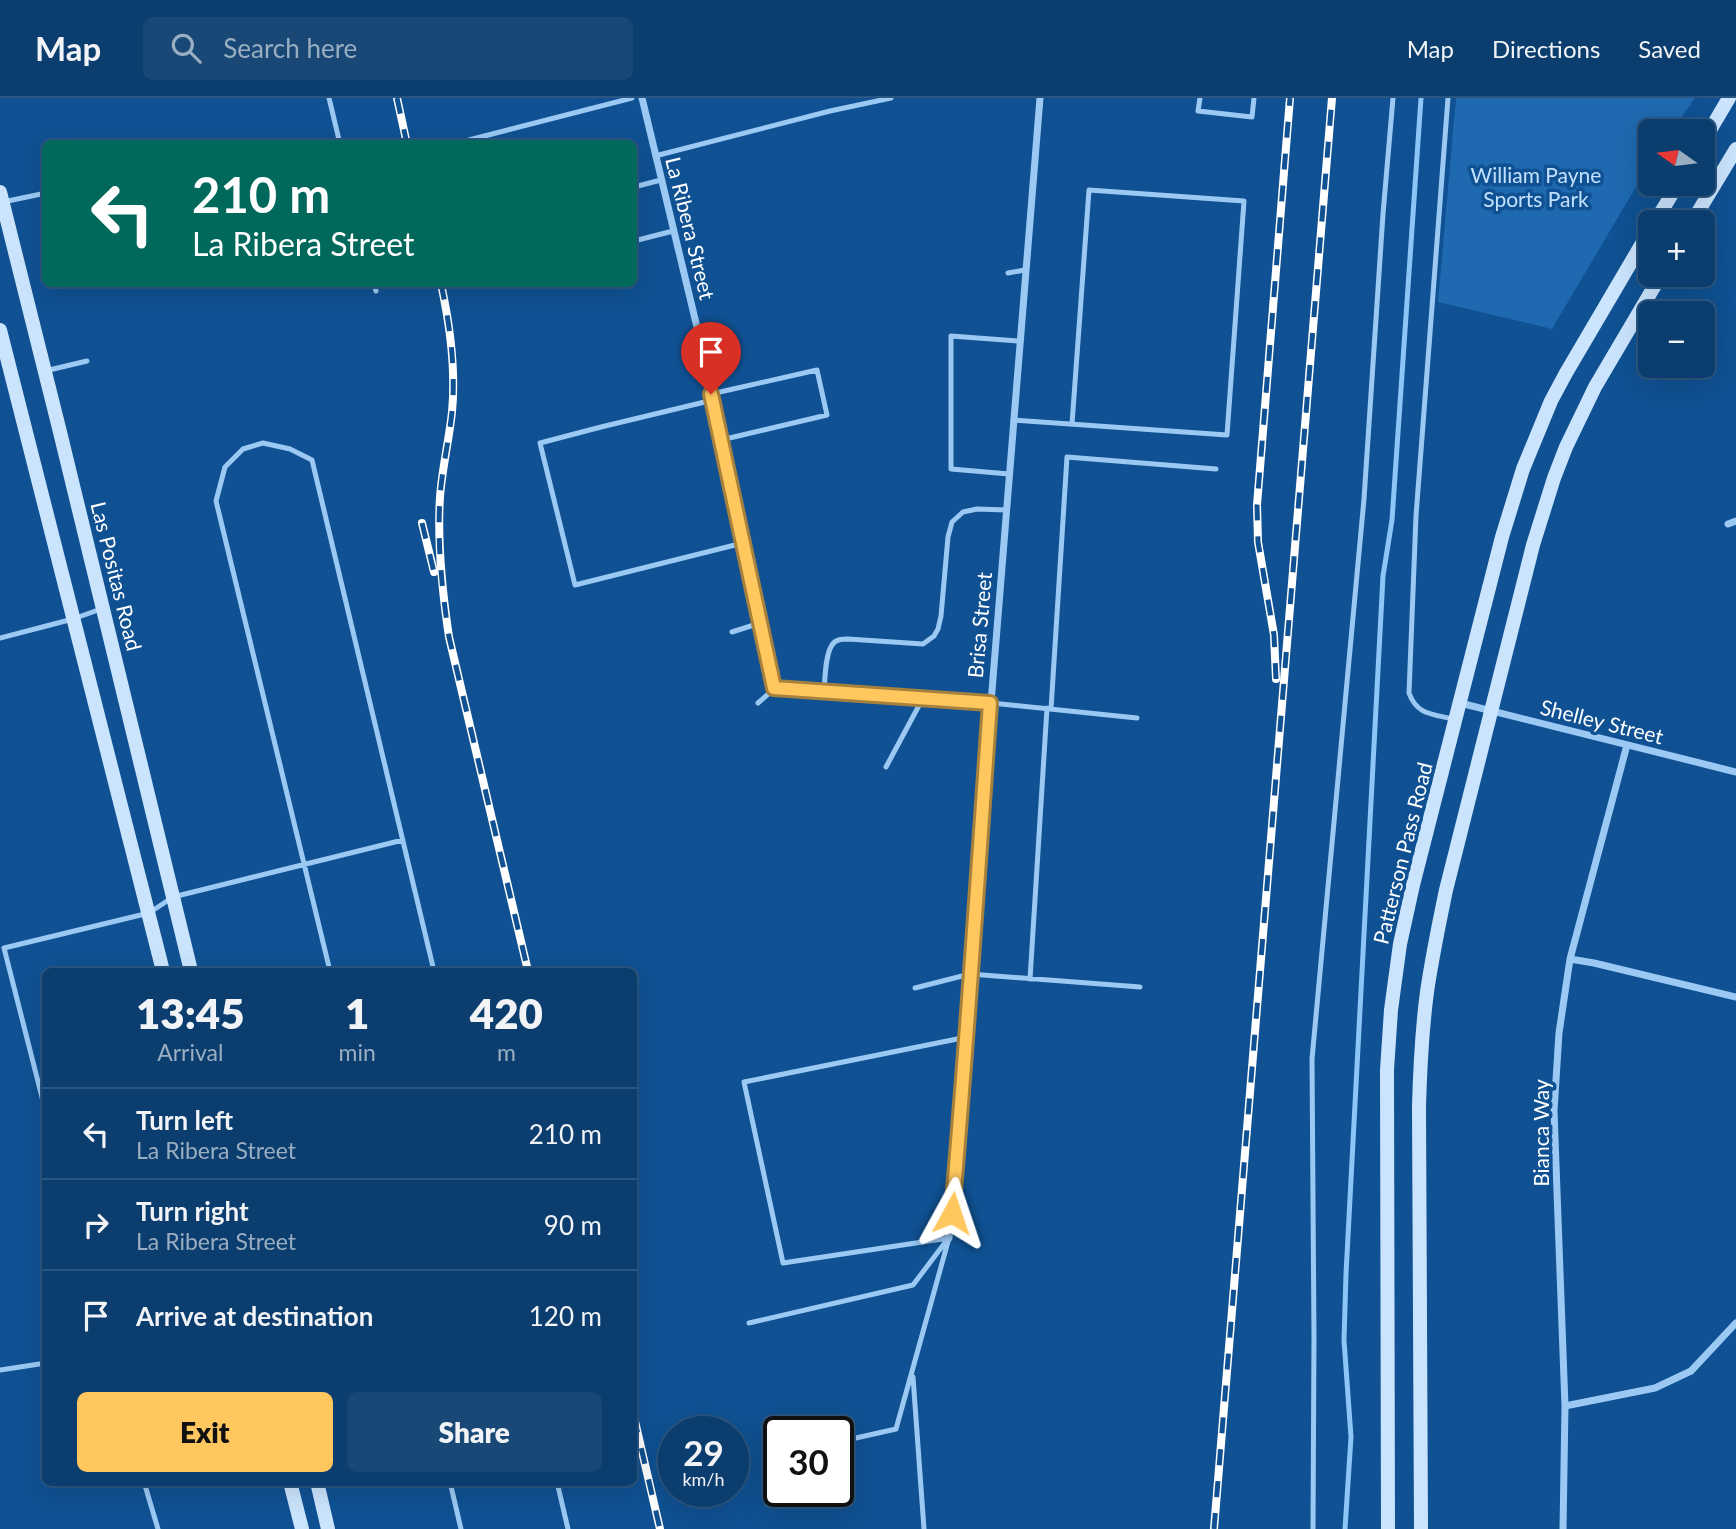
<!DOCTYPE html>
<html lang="en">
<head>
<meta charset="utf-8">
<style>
  :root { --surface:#0b3d6e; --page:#194876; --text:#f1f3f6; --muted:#9aaec2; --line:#2b5681; --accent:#ffc75e }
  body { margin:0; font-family:Lato,sans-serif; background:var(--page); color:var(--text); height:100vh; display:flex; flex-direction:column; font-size:26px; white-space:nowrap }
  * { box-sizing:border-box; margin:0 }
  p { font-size:23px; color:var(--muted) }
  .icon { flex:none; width:38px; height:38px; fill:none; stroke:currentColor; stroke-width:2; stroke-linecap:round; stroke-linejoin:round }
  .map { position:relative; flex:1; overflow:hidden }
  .panel { position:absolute; left:42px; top:870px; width:595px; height:518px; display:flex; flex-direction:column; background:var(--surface); border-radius:10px; box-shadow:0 7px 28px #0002,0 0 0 2px var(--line) }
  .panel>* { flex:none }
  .guide { position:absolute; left:42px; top:42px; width:595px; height:147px; border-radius:10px; box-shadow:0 7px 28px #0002,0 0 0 2px var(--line); background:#00695c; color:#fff; overflow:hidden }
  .needle { width:46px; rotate:284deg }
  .tools { position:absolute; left:1638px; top:21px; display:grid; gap:14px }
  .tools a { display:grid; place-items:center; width:77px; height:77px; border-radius:10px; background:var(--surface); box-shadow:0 7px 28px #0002,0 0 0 2px var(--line); font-size:35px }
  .speed { position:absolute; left:658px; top:1318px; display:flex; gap:14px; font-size:35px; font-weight:700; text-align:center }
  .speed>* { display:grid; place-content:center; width:91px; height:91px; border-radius:50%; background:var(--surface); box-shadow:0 7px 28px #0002,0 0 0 2px var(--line); line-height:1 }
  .speed small { font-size:18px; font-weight:400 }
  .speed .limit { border:4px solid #111; border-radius:10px; background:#fff; color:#111 }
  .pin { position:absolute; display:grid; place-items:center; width:60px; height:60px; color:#fff; margin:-72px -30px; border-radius:50% 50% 50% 0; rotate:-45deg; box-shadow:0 0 7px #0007 }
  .pin .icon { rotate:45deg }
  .me { position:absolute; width:77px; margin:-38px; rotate:5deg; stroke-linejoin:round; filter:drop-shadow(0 0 5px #0008) }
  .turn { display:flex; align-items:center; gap:24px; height:147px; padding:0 35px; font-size:32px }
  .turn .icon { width:91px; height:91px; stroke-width:2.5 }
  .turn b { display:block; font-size:49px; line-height:60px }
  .eta { display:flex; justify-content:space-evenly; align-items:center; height:119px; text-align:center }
  .eta b { font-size:42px; font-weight:800; line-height:49px }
  .primary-button { display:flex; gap:14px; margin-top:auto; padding:14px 35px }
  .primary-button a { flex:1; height:80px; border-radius:10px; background:var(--accent); color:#111; font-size:28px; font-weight:800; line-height:80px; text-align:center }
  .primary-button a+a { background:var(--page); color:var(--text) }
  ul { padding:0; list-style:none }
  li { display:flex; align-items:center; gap:21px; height:91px; padding:0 35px; border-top:2px solid var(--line) }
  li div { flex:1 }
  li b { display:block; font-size:26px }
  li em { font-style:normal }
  header { display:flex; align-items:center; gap:42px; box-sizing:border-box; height:98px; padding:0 35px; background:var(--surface); border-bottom:2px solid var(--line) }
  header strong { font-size:33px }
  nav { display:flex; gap:38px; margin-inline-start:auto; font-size:24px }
  .search { width:490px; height:63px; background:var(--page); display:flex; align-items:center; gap:18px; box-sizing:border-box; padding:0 24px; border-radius:10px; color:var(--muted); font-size:26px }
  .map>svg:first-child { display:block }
</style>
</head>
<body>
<header>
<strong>Map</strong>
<div class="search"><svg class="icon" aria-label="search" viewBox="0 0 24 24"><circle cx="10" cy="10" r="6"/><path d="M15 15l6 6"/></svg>Search here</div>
<nav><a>Map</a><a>Directions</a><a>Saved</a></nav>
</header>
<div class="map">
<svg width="1736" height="1431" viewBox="0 0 1736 1431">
  <rect width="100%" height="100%" fill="#0f5192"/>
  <path fill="#1e69b0" d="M 1456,0 L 1695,0 L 1672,33 L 1650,33 L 1650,65 L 1552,231 L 1438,204 Z"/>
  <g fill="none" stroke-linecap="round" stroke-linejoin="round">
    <path stroke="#8cc5f7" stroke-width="5" d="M 1345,1431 L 1351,1339 L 1344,1242 L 1346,1176 L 1383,478 L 1392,422 L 1421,0"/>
    <path stroke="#9bc9f4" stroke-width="5" d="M 329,0 L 340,46
      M 1200,0 L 1198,13 L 1252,19 L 1254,0
      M 1448,0 L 1416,418 L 1409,595 C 1417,617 1432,616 1453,621
      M 469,42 L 632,0
      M 655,58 L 830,13 L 891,0
      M 634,89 L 661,82
      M 3,104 L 46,95
      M 634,143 L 673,133
      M 1008,175 L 1025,172
      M 374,186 L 376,193
      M 702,250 L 734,242
      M 45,273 L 87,263
      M 711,296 L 817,272 L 827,317 L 721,342
      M 713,302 L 601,329 L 540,345 L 575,487 L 743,445
      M 1013,322 L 1227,337 L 1244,103 L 1089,92 L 1072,326
      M 1009,376 L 951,371 L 951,238 L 1019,243
      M 732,534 L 760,525
      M 0,540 L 73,521 L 101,511
      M 824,594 C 825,582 825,557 832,547 C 836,541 842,541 848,541 L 923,546 L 934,538 L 938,531 L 941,518 L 948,439 L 952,424 L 963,414 L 977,411 L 1006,412
      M 758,605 L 774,591
      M 991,605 L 1137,620
      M 1051,611 L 1067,359 L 1216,371
      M 886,669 L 923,600
      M 330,873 L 216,403 L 225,369 L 243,351 L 263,345 L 290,351 L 312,362 L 434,873
      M 1030,881 L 1047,610
      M 915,890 L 970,876 L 1140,889
      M 46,1015 L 4,850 L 149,815 L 173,799 L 403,742
      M 949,1140 L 783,1165 L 744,984 L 967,939
      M 749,1225 L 913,1187 L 947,1142
      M 0,1272 L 46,1265
      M 913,1279 L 924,1431
      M 838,1344 L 896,1331 L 949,1140
      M 144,1384 L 158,1431
      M 450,1384 L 461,1431
      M 557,1384 L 568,1431
      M 451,1387 L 462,1384
      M 1313,1431 L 1314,1240 L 1312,961 L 1364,401 L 1383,116 L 1393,0"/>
    <path stroke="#9bc9f4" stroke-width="7" d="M 642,0 L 702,250 L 774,591 L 991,605
      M 1728,426 L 1736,423
      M 1460,605 L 1736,674
      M 1570,861 L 1594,865 L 1736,899
      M 949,1140 L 967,939 L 970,876 L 991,605 L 1040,0
      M 1565,1308 L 1655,1290 L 1691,1273 L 1736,1225
      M 1563,1431 L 1565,1308 L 1554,1013 L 1559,935 L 1570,861 L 1627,647"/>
    <path stroke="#cbe4fd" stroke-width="14" d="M 1703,44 L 1729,0
      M 0,94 L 59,330 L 191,873
      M 1655,124 L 1678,86
      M 1692,124 L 1736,51
      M 0,232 L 163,873
      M 290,1384 L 302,1431
      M 317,1384 L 328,1431
      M 1388,1431 L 1387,972 L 1391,912 L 1400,846 L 1413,787 L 1502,439 L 1523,371 L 1551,303 L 1566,275 L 1650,132
      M 1421,1431 L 1419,1009 C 1420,971 1422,932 1427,894 C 1432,859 1439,826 1446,792 L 1533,447 L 1554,380 L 1566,349 L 1595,289 L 1661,177"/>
    <g stroke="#fff" stroke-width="8">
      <path id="rail" d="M 397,0 L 407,46
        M 441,186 C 450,227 456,271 452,314 C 449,342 442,371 440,399 C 437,446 442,492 449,539 L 528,873
        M 422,425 L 434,474
        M 1276,581 L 1274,537 L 1258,444 L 1257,407 L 1290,0
        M 634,1319 L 660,1431
        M 1214,1431 L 1332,0"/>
    </g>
    <use href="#rail" stroke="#0f5192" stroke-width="5" stroke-dasharray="16" stroke-linecap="butt"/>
  </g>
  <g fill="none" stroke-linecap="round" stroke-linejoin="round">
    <g stroke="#a6813d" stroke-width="18">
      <path id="route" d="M 711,296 L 774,590 L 990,605 C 978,775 967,945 952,1115"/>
    </g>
    <use href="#route" stroke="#ffc75e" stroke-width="12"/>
  </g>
  <g text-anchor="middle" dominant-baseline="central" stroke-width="7" stroke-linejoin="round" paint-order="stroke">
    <g font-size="21" fill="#c3e1fe" stroke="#0f5192">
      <text x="1536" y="76">William Payne<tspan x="1536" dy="24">Sports Park</tspan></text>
    </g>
    <g font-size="21" fill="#fff" stroke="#0f5192">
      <text transform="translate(691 130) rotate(76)">La Ribera Street</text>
      <text transform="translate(117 478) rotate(76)">Las Positas Road</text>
      <text transform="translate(979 527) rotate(-85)">Brisa Street</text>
      <text transform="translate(1602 623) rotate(14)">Shelley Street</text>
      <text transform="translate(1402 755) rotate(-76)">Patterson Pass Road</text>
      <text transform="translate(1540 1035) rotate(-90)">Bianca Way</text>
    </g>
  </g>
</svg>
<div class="tools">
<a><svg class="needle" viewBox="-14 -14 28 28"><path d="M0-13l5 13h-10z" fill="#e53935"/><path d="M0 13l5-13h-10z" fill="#9aaec2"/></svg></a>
<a>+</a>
<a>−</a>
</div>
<div class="speed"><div>29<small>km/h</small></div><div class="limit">30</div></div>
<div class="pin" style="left:711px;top:296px;background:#d93025"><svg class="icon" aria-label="arrive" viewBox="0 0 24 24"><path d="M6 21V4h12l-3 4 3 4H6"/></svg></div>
<svg class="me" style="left:952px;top:1115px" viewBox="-20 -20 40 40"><path d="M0-17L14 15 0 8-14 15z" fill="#ffc75e" stroke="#fff" stroke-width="4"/></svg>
<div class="guide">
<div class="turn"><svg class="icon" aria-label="left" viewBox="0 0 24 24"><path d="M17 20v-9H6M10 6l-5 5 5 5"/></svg><div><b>210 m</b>La Ribera Street</div></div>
</div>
<section class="panel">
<div class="eta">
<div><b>13:45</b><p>Arrival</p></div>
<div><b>1</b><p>min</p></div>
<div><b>420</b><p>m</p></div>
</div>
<ul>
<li><svg class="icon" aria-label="left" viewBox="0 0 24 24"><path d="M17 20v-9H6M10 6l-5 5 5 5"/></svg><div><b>Turn left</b><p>La Ribera Street</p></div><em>210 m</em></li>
<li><svg class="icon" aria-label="right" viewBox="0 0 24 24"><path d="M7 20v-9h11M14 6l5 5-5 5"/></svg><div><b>Turn right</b><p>La Ribera Street</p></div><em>90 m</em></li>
<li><svg class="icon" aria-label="arrive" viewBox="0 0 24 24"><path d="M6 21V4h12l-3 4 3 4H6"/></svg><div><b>Arrive at destination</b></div><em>120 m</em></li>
</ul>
<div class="primary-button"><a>Exit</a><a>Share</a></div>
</section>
</div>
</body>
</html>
